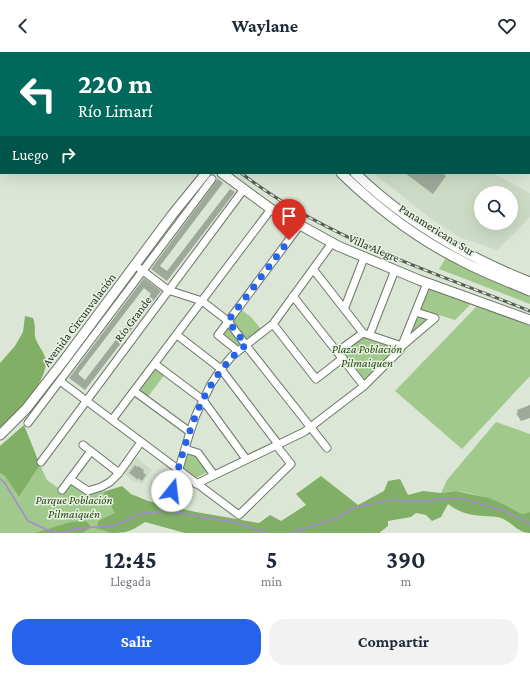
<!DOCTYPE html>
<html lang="es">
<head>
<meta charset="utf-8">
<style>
  :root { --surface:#fff; --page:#f2f2f3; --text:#1f2937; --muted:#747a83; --accent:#2563eb }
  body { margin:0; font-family:"Crimson Pro",serif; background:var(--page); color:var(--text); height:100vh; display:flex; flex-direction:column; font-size:15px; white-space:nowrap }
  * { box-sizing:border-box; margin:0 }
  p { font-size:13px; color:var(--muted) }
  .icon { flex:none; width:22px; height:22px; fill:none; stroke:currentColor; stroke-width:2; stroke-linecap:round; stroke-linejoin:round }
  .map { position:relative; height:481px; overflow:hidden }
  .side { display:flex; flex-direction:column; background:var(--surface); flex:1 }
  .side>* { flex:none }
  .guide { position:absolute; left:0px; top:0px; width:530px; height:122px; box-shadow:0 4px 16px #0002; background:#00695c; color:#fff; overflow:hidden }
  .buttons { position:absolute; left:474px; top:134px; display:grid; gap:8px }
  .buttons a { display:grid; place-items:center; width:44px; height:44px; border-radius:50%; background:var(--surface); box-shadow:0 4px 16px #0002; font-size:20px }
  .pin { position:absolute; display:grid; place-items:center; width:34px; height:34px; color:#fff; margin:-41px -17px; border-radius:50% 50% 50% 0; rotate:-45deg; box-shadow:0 0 4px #0007 }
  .pin .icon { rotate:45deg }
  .me { position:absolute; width:44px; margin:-22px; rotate:16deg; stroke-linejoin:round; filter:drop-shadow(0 0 3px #0008) }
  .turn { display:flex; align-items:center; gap:14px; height:84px; padding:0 12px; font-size:18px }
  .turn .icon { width:52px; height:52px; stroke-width:2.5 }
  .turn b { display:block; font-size:28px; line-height:34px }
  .then { display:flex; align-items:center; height:38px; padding:0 12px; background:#0003; gap:8px; font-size:15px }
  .eta { display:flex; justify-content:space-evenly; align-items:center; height:68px; text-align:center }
  .eta b { font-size:24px; font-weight:700; line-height:28px }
  .action { display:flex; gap:8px; margin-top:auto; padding:8px 12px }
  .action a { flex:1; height:46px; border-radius:16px; background:var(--accent); color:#fff; font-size:16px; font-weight:700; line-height:46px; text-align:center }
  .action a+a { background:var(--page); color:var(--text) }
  header { display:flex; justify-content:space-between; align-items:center; height:52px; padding:0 12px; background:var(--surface); font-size:18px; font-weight:700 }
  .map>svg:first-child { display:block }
</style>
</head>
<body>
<header><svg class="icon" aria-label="back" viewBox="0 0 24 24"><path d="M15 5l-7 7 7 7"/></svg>Waylane<svg class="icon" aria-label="heart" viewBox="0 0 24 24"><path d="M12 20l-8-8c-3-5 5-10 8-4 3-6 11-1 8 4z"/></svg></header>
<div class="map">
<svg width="530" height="481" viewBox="0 0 530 481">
  <rect width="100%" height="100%" fill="#dbe6d6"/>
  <path fill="#cddbc6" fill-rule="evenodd" d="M 136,0 L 242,0 L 242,1 L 136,1 Z
    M 269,0 L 530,0 L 530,12 L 529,13 L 529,1 Z
    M 373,121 L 493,121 L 530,141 L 530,165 L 497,198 L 461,186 L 433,168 ZM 481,141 L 511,141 L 511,171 L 481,171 Z
    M 135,404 L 152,418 L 142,432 L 131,428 L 124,421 Z"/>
  <path fill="#a1c98c" d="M 447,204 L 530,243 L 530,252 L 439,217 Z
    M 431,236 L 472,251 L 455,268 L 436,262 L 435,265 L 419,260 L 427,240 Z
    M 478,253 L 530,274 L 530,324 L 462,397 L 395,339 Z
    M 239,256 L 251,265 L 261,277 L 245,290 L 230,269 Z
    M 418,262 L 433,267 L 408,288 Z
    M 228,272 L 242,291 L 236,295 L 220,283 Z
    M 363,281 L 373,287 L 399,297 L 366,328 L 363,328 L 343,301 L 344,299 Z
    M 154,314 L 165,322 L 147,346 L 137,338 Z
    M 496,370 L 530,382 L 530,460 L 522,462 C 502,451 480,442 457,439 C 452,439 446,440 441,441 L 447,428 Z
    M 188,400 L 195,402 L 210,419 L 193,427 L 183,418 Z
    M 40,413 L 47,428 L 64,440 L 71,430 L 86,441 L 101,438 L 118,461 L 111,481 L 0,481 L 0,421 L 5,424 L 19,445 Z"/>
  <path fill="#80af65" d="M 25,264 L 33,266 C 36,275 34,277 35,284 C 36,292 45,300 46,309 C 47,331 14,363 0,377 L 0,311 L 15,294 L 23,280 Z
    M 24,373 L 40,413 L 19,445 L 5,424 L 0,421 L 0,394 Z
    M 321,424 L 358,453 L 384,439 L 388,429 L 400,427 L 408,443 L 423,439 L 441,441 L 456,439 L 489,446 L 505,453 L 522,462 L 530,460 L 530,481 C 518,481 512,470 501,466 C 496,464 490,465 485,464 C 469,463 462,462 448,452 L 441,465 L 432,469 L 426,463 L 416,461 L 411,465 L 388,469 L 388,474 L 379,481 L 185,481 L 145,470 C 133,478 128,481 112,481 C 106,480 105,477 97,477 L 98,469 L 115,461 L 103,440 L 122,434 L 131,442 L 148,449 L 196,460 L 259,471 L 270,463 L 281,469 L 306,453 L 296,442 Z
    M 86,469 L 90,474 L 89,477 L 82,481 L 35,481 L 71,470 Z"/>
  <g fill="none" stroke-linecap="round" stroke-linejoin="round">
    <path stroke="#a78ad7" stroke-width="1.5" d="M 0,427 L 4,430 L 28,469 L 50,479 L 61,481 L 75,477 L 116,473 L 140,462 L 168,459 L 238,471 L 267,481
      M 291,481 L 339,465 L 353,456 L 389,448 L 428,448 L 460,446 L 507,460 L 530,472"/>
  </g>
  <path fill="#9fa99b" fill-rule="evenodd" d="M 405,121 L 443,121 L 446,124 L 433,142 Z
    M 218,127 L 223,131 L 160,214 L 167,219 L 230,137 L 235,140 L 167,229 L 151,217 Z
    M 144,226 L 161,239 L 85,338 L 69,326 ZM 144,236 L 151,242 L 85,328 L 78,322 Z
    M 530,353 L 530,366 L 521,369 L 516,361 L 518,361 L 517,358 Z
    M 135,413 L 137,415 L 138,414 L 144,418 L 143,420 L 146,423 L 142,429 L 138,426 L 138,428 L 129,421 Z"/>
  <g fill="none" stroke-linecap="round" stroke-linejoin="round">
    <g stroke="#6d7668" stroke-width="9">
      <path id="minor" d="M 111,0 L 112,1
        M 139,216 L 168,238 L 202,249 L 228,269 L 248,296 L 327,396
        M 313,217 L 363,281 L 402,294 L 435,266 L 416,260
        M 293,244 L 364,334
        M 345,255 L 364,206
        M 273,272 L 316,327 L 343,306
        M 370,282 L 395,218
        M 177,283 L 221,317 L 278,392
        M 238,299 L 218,283 L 300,173
        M 337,300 L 363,281
        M 155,312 L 203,348 L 246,407
        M 60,329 L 239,463 L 291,412 L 276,393
        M 134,339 L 190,380
        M 112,368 L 271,157
        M 28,371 L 212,127
        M 83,393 L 119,421
        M 185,397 L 198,401 L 214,423
        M 41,410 L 244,137
        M 70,427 L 88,439 L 101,435 L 110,430 L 119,421 L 141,390
        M 196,432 L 304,380 L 364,334 L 400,298 L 427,231
        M 62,438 L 91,399
        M 169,450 L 190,380 L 196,363 L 211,332 L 221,317 L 232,304 L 273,272 L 332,191"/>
    </g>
    <g stroke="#6d7668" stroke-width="11">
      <path id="major" d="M 254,1 L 255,0
        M 222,121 L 271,157 L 338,194 L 419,228 L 530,268
        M 341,121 C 376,155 416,186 460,208 C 482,220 506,229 530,239
        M 355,121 C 405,169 466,205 530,230
        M 0,383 L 26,357 L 65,307 L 172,163 L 206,121"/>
    </g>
    <use href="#minor" stroke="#fff" stroke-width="7"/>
    <use href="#major" stroke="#fff" stroke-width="9"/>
    <g stroke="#585d56" stroke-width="3">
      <path id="rail" d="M 121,0 L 122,1
        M 241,121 C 326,187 431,219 530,259"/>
    </g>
    <use href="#rail" stroke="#e8f3e3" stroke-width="1.5" stroke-dasharray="4.5" stroke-linecap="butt"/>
  </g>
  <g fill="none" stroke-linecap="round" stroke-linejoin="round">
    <path stroke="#2563eb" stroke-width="7" stroke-dasharray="0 12.6" d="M 172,439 C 187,386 200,329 246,293 L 228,269 L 289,188"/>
  </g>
  <g text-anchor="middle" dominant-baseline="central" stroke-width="3" stroke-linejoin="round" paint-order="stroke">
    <g font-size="12" fill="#2a2e29" stroke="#e8f3e3">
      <text transform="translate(437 178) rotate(32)">Panamericana Sur</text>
      <text transform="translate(374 196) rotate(23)">Villa Alegre</text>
      <text transform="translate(133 267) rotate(-53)">Río Grande</text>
      <text transform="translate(79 268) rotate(-53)">Avenida Circunvalación</text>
    </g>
    <g font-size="12" font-style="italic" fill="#274612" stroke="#e8f3e3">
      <text x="367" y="297">Plaza Población<tspan x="367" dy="14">Pilmaiquen</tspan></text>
      <text x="74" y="448">Parque Población<tspan x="74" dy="14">Pilmaiquén</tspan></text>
    </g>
  </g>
</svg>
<div class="buttons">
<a><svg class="icon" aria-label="search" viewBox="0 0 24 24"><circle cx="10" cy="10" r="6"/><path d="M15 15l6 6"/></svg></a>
</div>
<div class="pin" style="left:289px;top:188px;background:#d93025"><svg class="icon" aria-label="arrive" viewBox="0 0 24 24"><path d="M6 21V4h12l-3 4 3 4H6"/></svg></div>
<svg class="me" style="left:172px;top:439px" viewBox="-20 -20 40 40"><circle r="19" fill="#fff"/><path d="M0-13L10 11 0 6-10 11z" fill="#2563eb"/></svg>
<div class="guide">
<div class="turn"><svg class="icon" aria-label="left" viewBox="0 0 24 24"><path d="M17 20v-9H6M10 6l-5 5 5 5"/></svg><div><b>220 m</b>Río Limarí</div></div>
<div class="then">Luego<svg class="icon" aria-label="right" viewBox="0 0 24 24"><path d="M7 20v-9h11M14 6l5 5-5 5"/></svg></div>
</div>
</div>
<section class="side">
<div class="eta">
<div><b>12:45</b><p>Llegada</p></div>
<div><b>5</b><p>min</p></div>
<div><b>390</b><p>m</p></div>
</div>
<div class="action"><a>Salir</a><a>Compartir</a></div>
</section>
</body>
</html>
